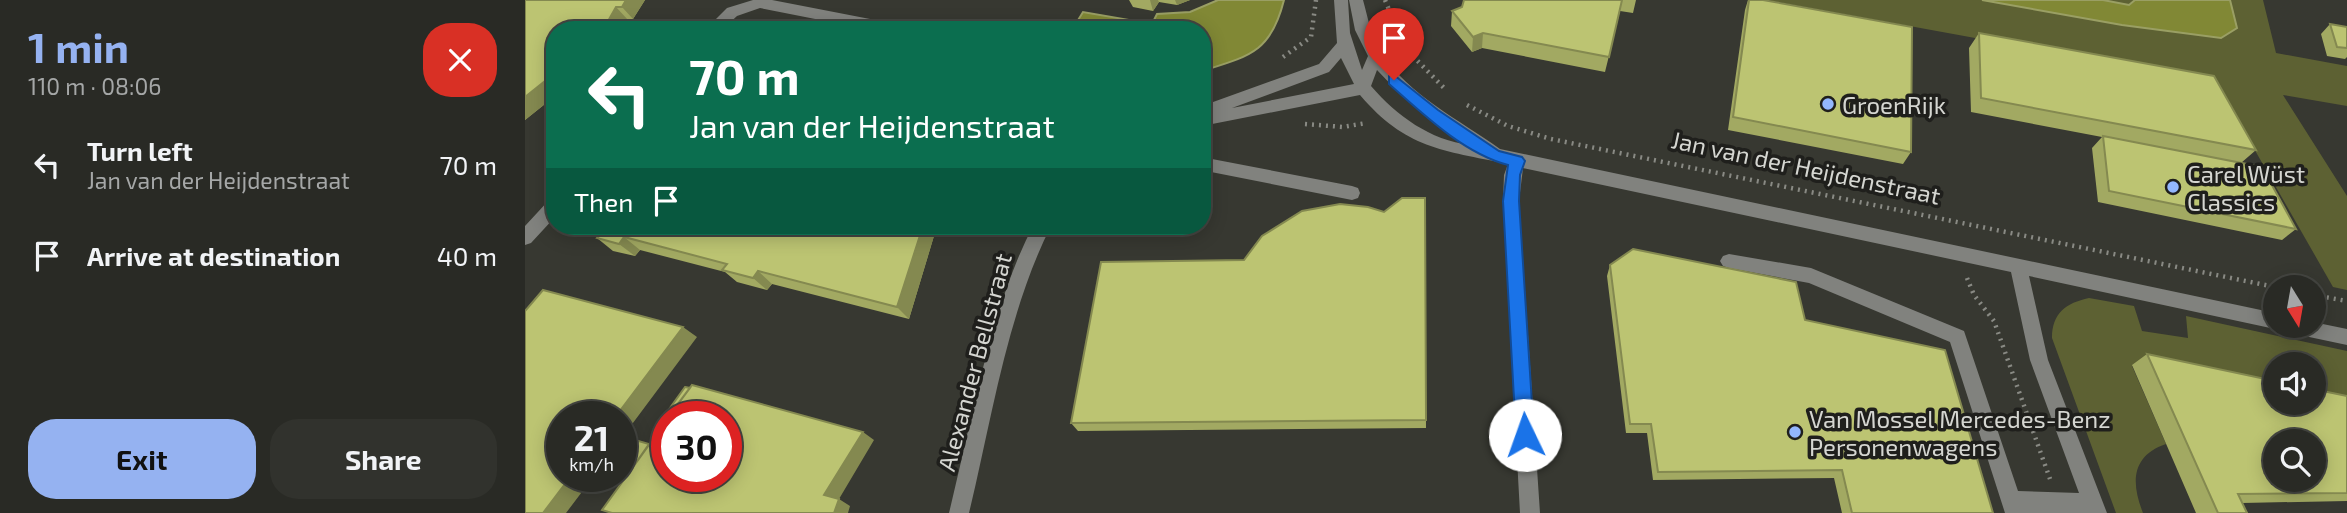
<!DOCTYPE html>
<html lang="en">
<head>
<meta charset="utf-8">
<style>
  :root { --surface:#292a25; --page:#31322d; --text:#f1f3f6; --muted:#a5a7a7; --line:#454642; --accent:#95b2f1 }
  body { margin:0; font-family:"Exo 2",sans-serif; background:var(--page); color:var(--text); height:100vh; display:flex; flex-direction:column; font-size:26px; white-space:nowrap }
  * { box-sizing:border-box; margin:0 }
  p { font-size:23px; color:var(--muted) }
  .icon { flex:none; width:38px; height:38px; fill:none; stroke:currentColor; stroke-width:2; stroke-linecap:round; stroke-linejoin:round }
  .map { position:relative; flex:1; overflow:hidden }
  .details { display:flex; flex-direction:column; background:var(--surface); width:525px }
  .details>* { flex:none }
  .top-card { position:absolute; left:21px; top:21px; width:665px; height:214px; border-radius:28px; box-shadow:0 4px 18px #0003,0 0 0 2px var(--line); background:#0b6e4f; color:#fff; overflow:hidden }
  .needle { width:46px; rotate:169deg }
  .fabs { position:absolute; left:1738px; top:275px; display:grid; gap:14px }
  .fabs a { display:grid; place-items:center; width:63px; height:63px; border-radius:50%; background:var(--surface); box-shadow:0 4px 18px #0003,0 0 0 2px var(--line); font-size:35px }
  .speed { position:absolute; left:21px; top:401px; display:flex; gap:14px; font-size:35px; font-weight:700; text-align:center }
  .speed>* { display:grid; place-content:center; width:91px; height:91px; border-radius:50%; background:var(--surface); box-shadow:0 4px 18px #0003,0 0 0 2px var(--line); line-height:1 }
  .speed small { font-size:18px; font-weight:400 }
  .speed .limit { border:10px solid #d22; background:#fff; color:#111 }
  .pin { position:absolute; display:grid; place-items:center; width:60px; height:60px; color:#fff; margin:-72px -30px; border-radius:50% 50% 50% 0; rotate:-45deg; box-shadow:0 0 7px #0007 }
  .pin .icon { rotate:45deg }
  .me { position:absolute; width:77px; margin:-38px; rotate:357deg; stroke-linejoin:round; filter:drop-shadow(0 0 5px #0008) }
  .turn { display:flex; align-items:center; gap:24px; height:147px; padding:0 28px; font-size:32px }
  .turn .icon { width:91px; height:91px; stroke-width:2.5 }
  .turn b { display:block; font-size:49px; line-height:60px }
  .then { display:flex; align-items:center; height:66px; padding:0 28px; background:#0003; gap:14px; font-size:26px }
  .round { display:grid; place-items:center; flex:none; width:74px; height:74px; border-radius:28px; background:var(--page) }
  .head { display:flex; align-items:center; justify-content:space-between; height:119px; padding:0 28px }
  h1 { font-size:42px; font-weight:700; line-height:52px; color:var(--accent) }
  .action { display:flex; gap:14px; margin-top:auto; padding:14px 28px }
  .action a { flex:1; height:80px; border-radius:28px; background:var(--accent); color:#111; font-size:28px; font-weight:700; line-height:80px; text-align:center }
  .action a+a { background:var(--page); color:var(--text) }
  ul { padding:0; list-style:none }
  li { display:flex; align-items:center; gap:21px; height:91px; padding:0 28px }
  li div { flex:1 }
  li b { display:block; font-size:26px }
  li em { font-style:normal }
  main { display:flex; flex:1; min-height:0 }
  .map>svg:first-child { display:block }
</style>
</head>
<body>
<main>
<section class="details">
<div class="head"><div><h1>1 min</h1><p>110 m · 08:06</p></div><a class="round" style="background:#d93025;color:#fff"><svg class="icon" aria-label="close" viewBox="0 0 24 24"><path d="M6 6l12 12M18 6L6 18"/></svg></a></div>
<ul>
<li><svg class="icon" aria-label="left" viewBox="0 0 24 24"><path d="M17 20v-9H6M10 6l-5 5 5 5"/></svg><div><b>Turn left</b><p>Jan van der Heijdenstraat</p></div><em>70 m</em></li>
<li><svg class="icon" aria-label="arrive" viewBox="0 0 24 24"><path d="M6 21V4h12l-3 4 3 4H6"/></svg><div><b>Arrive at destination</b></div><em>40 m</em></li>
</ul>
<div class="action"><a>Exit</a><a>Share</a></div>
</section>
<div class="map">
<svg width="1822" height="513" viewBox="0 0 1822 513">
  <rect width="100%" height="100%" fill="#373831"/>
  <path fill="#5d6133" d="M 1242,0 L 1738,0 L 1751,53 L 1822,66 L 1822,106 L 1758,95 L 1822,196 L 1822,290 L 1808,287 L 1691,82 Z
    M 1564,298 L 1609,306 L 1617,331 L 1663,338 L 1661,316 L 1822,351 L 1822,411 L 1788,402 L 1788,364 L 1750,364 L 1750,396 L 1607,366 L 1641,444 C 1606,456 1606,483 1618,513 L 1591,513 L 1527,338 C 1527,313 1541,303 1564,298 Z"/>
  <path fill="#818835" stroke="#9a9f64" stroke-width="2" d="M 693,0 L 759,0 C 746,52 725,56 677,71 L 677,30 L 547,30 L 558,12 L 627,24 L 632,14 L 665,12 Z
    M 1457,0 L 1578,0 L 1604,5 L 1610,0 L 1705,0 L 1712,28 L 1696,38 L 1597,25 Z"/>
  <g fill="none" stroke-linecap="round" stroke-linejoin="round">
    <path stroke="#898a84" stroke-width="4.5" stroke-dasharray="2 5" stroke-linecap="butt" d="M 860,0 L 880,48 L 921,90
      M 758,57 L 786,37 L 791,0
      M 942,105 L 983,126 L 1026,139 L 1750,287
      M 780,124 L 818,127 L 841,123
      M 1442,278 L 1449,295 L 1469,321 L 1525,479
      M 1788,295 L 1822,301"/>
    <path fill="#81827e" fill-rule="evenodd" d="M 228,0 L 247,0 L 376,25 L 383,30 L 346,30 L 235,8 L 212,16 L 197,30 L 180,30 L 202,8 Z
      M 809,0 L 823,0 L 825,33 L 837,70 L 843,56 L 830,30 L 824,0 L 838,0 C 843,18 846,36 856,52 C 883,95 935,120 975,149 L 1750,313 L 1750,326 L 1757,326 L 1750,329 L 1504,276 L 1523,360 L 1582,513 L 1480,513 L 1425,342 L 1284,283 L 1204,268 L 1198,266 L 1195,261 L 1198,256 L 1204,254 L 1286,268 L 1439,331 L 1493,491 L 1554,493 L 1505,360 L 1486,272 L 998,168 L 994,201 L 1015,513 L 995,513 L 978,201 L 979,175 L 983,164 C 917,150 881,149 835,95 L 677,126 L 677,106 L 794,64 L 812,43 ZM 816,58 L 829,84 L 707,108 L 804,72 ZM 852,70 L 877,96 L 945,145 C 905,140 872,116 846,86 Z
      M 677,146 L 683,147 L 687,159 L 827,186 L 833,188 L 835,193 L 833,198 L 827,200 L 681,171 L 677,169 Z
      M 30,198 L 30,217 L 6,243 L 0,245 L 0,226 L 24,200 Z
      M 508,226 L 526,226 C 482,313 467,418 444,513 L 424,513 C 447,421 465,309 508,226 Z
      M 1788,322 L 1822,329 L 1822,345 L 1770,334 L 1764,332 L 1761,326 L 1788,326 Z"/>
  </g>
  <path fill="#a2a962" d="M 0,0 L 120,0 L 108,19 L 103,20 L 97,30 L 30,30 L 30,96 L 0,120 Z
    M 604,0 L 665,0 L 652,5 L 634,2 L 628,11 L 608,7 Z
    M 939,0 L 1111,0 L 1108,13 L 1095,11 L 1080,72 L 957,48 L 947,52 L 926,26 L 927,11 L 937,7 Z
    M 1223,0 L 1238,0 L 1386,152 L 1378,164 L 1203,130 L 1220,10 Z
    M 1805,24 L 1822,27 L 1822,57 L 1820,59 L 1802,56 L 1796,34 Z
    M 1454,33 L 1731,150 L 1716,163 L 1771,229 L 1757,240 L 1573,202 L 1567,148 L 1577,137 L 1446,112 L 1444,48 Z
    M 900,198 L 901,428 L 553,431 L 546,423 L 719,260 Z
    M 82,226 L 412,226 L 384,319 L 247,284 L 242,290 L 212,282 L 200,272 L 115,250 L 110,256 L 88,251 L 72,238 Z
    M 1085,265 L 1280,320 L 1468,513 L 1317,513 L 1309,478 L 1128,480 L 1122,433 L 1101,433 L 1082,276 Z
    M 1622,354 L 1822,396 L 1822,501 L 1717,503 L 1723,513 L 1671,513 L 1607,365 Z"/>
  <path fill="#848950" d="M 101,0 L 120,0 L 108,19 L 97,7 Z
    M 625,0 L 633,0 L 634,2 L 628,11 Z
    M 650,0 L 665,0 L 652,5 Z
    M 91,7 L 103,20 L 97,30 L 78,30 Z
    M 958,33 L 957,48 L 947,52 L 948,37 Z
    M 30,73 L 30,96 L 0,120 L 0,97 Z
    M 398,226 L 412,226 L 384,319 L 372,307 Z
    M 99,237 L 115,250 L 110,256 L 94,244 Z
    M 233,271 L 247,284 L 242,290 L 228,278 Z
    M 158,327 L 172,337 L 96,439 L 96,416 L 91,416 Z
    M 338,432 L 349,440 L 314,499 L 325,506 L 323,513 L 309,513 L 299,495 Z
    M 46,476 L 69,476 L 41,513 L 18,513 Z"/>
  <path fill="#bcc472" stroke="#848950" stroke-width="2" fill-rule="evenodd" d="M 0,0 L 101,0 L 97,7 L 91,7 L 78,30 L 30,30 L 30,73 L 0,97 Z
    M 939,0 L 1097,0 L 1084,57 L 958,33 L 948,37 L 927,11 L 937,7 Z
    M 1224,0 L 1238,0 L 1387,27 L 1386,152 L 1208,117 Z
    M 1805,24 L 1822,27 L 1822,48 L 1812,47 Z
    M 1454,33 L 1689,76 L 1731,150 L 1456,98 Z
    M 1578,136 L 1737,167 L 1771,229 L 1584,191 Z
    M 877,198 L 900,198 L 901,420 L 546,423 L 576,262 L 719,260 L 737,236 L 777,211 L 815,204 L 843,207 L 859,212 Z
    M 82,226 L 398,226 L 372,307 L 233,271 L 228,278 L 197,270 L 202,264 L 99,237 L 94,244 L 72,238 Z
    M 1108,249 L 1271,282 L 1280,320 L 1420,350 L 1468,513 L 1327,513 L 1317,470 L 1133,472 L 1126,424 L 1105,424 L 1085,265 Z
    M 18,290 L 158,327 L 91,416 L 37,416 L 37,476 L 46,476 L 18,513 L 0,513 L 0,311 Z
    M 1622,354 L 1750,381 L 1750,402 L 1788,402 L 1788,389 L 1822,396 L 1822,493 L 1713,494 L 1722,513 L 1693,513 ZM 1750,441 L 1788,441 L 1788,480 L 1750,480 Z
    M 167,385 L 338,432 L 299,495 L 314,499 L 309,513 L 87,513 L 77,510 L 142,420 L 142,476 L 201,476 L 201,416 L 144,416 Z
    M 160,387 L 165,388 L 144,416 L 140,415 Z
    M 96,436 L 124,444 L 108,467 L 96,464 Z"/>
  <path fill="#1a73e8" stroke="#114b97" stroke-width="2" d="M 869,75 L 913,110 L 974,151 L 997,157 L 1000,161 L 995,175 L 994,201 L 1009,435 L 1006,441 L 1000,443 L 994,441 L 991,435 L 978,201 L 983,165 C 938,153 898,114 864,84 L 864,76 Z"/>
  <g fill="#93b7fd" stroke="#1f1f1c" stroke-width="2.5">
    <circle cx="1303" cy="104" r="7"/>
    <circle cx="1648" cy="187" r="7"/>
    <circle cx="1270" cy="432" r="7"/>
  </g>
  <g text-anchor="middle" dominant-baseline="central" stroke-width="7" stroke-linejoin="round" paint-order="stroke">
    <g font-size="24" fill="#d5d6d1" stroke="#1f1f1c" text-anchor="start">
      <text x="1317" y="104">GroenRijk</text>
      <text x="1662" y="173">Carel Wüst<tspan x="1662" dy="28">Classics</tspan></text>
      <text x="1284" y="418">Van Mossel Mercedes-Benz<tspan x="1284" dy="28">Personenwagens</tspan></text>
    </g>
    <g font-size="24" fill="#d5d6d1" stroke="#1f1f1c">
      <text transform="translate(1281 167) rotate(12)">Jan van der Heijdenstraat</text>
      <text transform="translate(449 362) rotate(-75)">Alexander Bellstraat</text>
    </g>
  </g>
</svg>
<div class="fabs">
<a><svg class="needle" viewBox="-14 -14 28 28"><path d="M0-13l5 13h-10z" fill="#e53935"/><path d="M0 13l5-13h-10z" fill="#a5a7a7"/></svg></a>
<a><svg class="icon" aria-label="sound" viewBox="0 0 24 24"><path d="M4 9h4l5-4v14l-5-4H4zM17 9q2 3 0 6"/></svg></a>
<a><svg class="icon" aria-label="search" viewBox="0 0 24 24"><circle cx="10" cy="10" r="6"/><path d="M15 15l6 6"/></svg></a>
</div>
<div class="speed"><div>21<small>km/h</small></div><div class="limit">30</div></div>
<div class="pin" style="left:869px;top:80px;background:#d93025"><svg class="icon" aria-label="arrive" viewBox="0 0 24 24"><path d="M6 21V4h12l-3 4 3 4H6"/></svg></div>
<svg class="me" style="left:1000px;top:435px" viewBox="-20 -20 40 40"><circle r="19" fill="#fff"/><path d="M0-13L10 11 0 6-10 11z" fill="#1a73e8"/></svg>
<div class="top-card">
<div class="turn"><svg class="icon" aria-label="left" viewBox="0 0 24 24"><path d="M17 20v-9H6M10 6l-5 5 5 5"/></svg><div><b>70 m</b>Jan van der Heijdenstraat</div></div>
<div class="then">Then<svg class="icon" aria-label="arrive" viewBox="0 0 24 24"><path d="M6 21V4h12l-3 4 3 4H6"/></svg></div>
</div>
</div>
</main>
</body>
</html>
